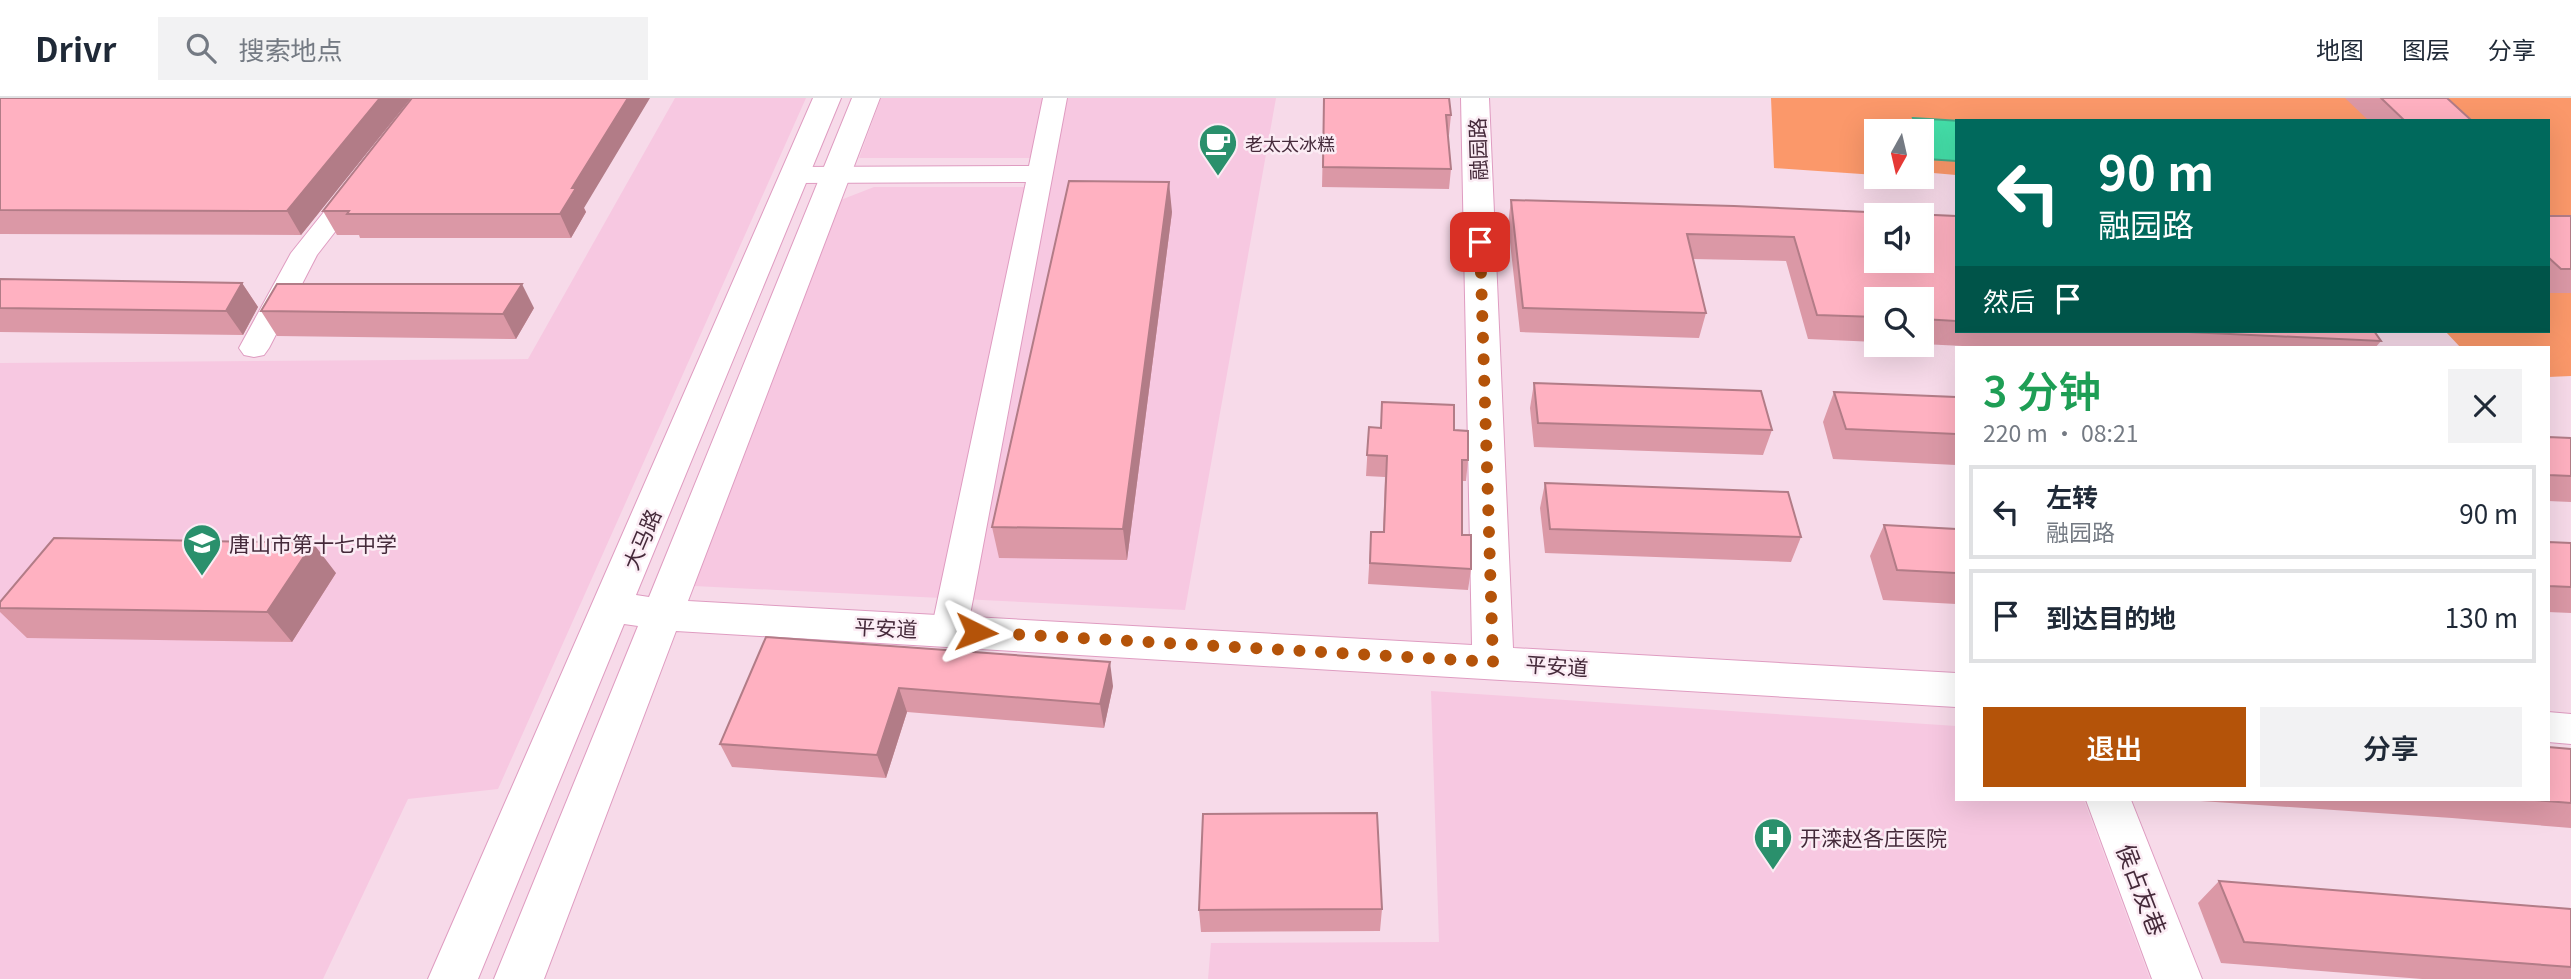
<!DOCTYPE html>
<html lang="zh">
<head>
<meta charset="utf-8">
<style>
  :root { --surface:#fff; --page:#f2f2f3; --text:#1f2937; --muted:#747a83; --line:#e0e1e3; --accent:#b45309 }
  body { margin:0; font-family:Georgia,"Noto Sans SC",serif; background:var(--page); color:var(--text); height:100vh; display:flex; flex-direction:column; font-size:26px; white-space:nowrap }
  * { box-sizing:border-box; margin:0 }
  p { font-size:23px; color:var(--muted) }
  .icon { flex:none; width:38px; height:38px; fill:none; stroke:currentColor; stroke-width:2; stroke-linecap:round; stroke-linejoin:round }
  .map { position:relative; flex:1; overflow:hidden }
  .sheet { position:absolute; left:1955px; top:248px; width:595px; height:455px; display:flex; flex-direction:column; background:var(--surface); border-radius:0px; box-shadow:0 7px 28px #0002 }
  .sheet>* { flex:none }
  .top-card { position:absolute; left:1955px; top:21px; width:595px; height:214px; border-radius:0px; box-shadow:0 7px 28px #0002; background:#00695c; color:#fff; overflow:hidden }
  .needle { width:46px; rotate:188deg }
  .tools { position:absolute; left:1864px; top:21px; display:grid; gap:14px }
  .tools a { display:grid; place-items:center; width:70px; height:70px; border-radius:0px; background:var(--surface); box-shadow:0 7px 28px #0002; font-size:35px }
  .pin { position:absolute; display:grid; place-items:center; width:60px; height:60px; color:#fff; margin:-30px; border-radius:14px; box-shadow:0 4px 10px #0006 }
  .me { position:absolute; width:77px; margin:-38px; rotate:93deg; stroke-linejoin:round; filter:drop-shadow(0 0 5px #0008) }
  .turn { display:flex; align-items:center; gap:24px; height:147px; padding:0 28px; font-size:32px }
  .turn .icon { width:91px; height:91px; stroke-width:2.5 }
  .turn b { display:block; font-size:49px; line-height:60px }
  .then { display:flex; align-items:center; height:66px; padding:0 28px; background:#0003; gap:14px; font-size:26px }
  .round { display:grid; place-items:center; flex:none; width:74px; height:74px; border-radius:0px; background:var(--page) }
  .summary { display:flex; align-items:center; justify-content:space-between; height:119px; padding:0 28px }
  h1 { font-size:42px; font-weight:600; line-height:52px; color:#1e9e55 }
  .action { display:flex; gap:14px; margin-top:auto; padding:14px 28px }
  .action a { flex:1; height:80px; border-radius:0px; background:var(--accent); color:#fff; font-size:28px; font-weight:600; line-height:80px; text-align:center }
  .action a+a { background:var(--page); color:var(--text) }
  ul { padding:0; list-style:none }
  li { display:flex; align-items:center; gap:21px; height:94px; margin:0 14px 10px; padding:0 14px; border:4px solid var(--line); border-radius:0px }
  li div { flex:1 }
  li b { display:block; font-size:26px }
  li em { font-style:normal }
  header { display:flex; align-items:center; gap:42px; box-sizing:border-box; height:98px; padding:0 35px; background:var(--surface); border-bottom:2px solid var(--line) }
  header strong { font-size:33px }
  nav { display:flex; gap:38px; margin-inline-start:auto; font-size:24px }
  .search { width:490px; height:63px; background:var(--page); display:flex; align-items:center; gap:18px; box-sizing:border-box; padding:0 24px; border-radius:0px; color:var(--muted); font-size:26px }
  .map>svg:first-child { display:block }
</style>
</head>
<body>
<header>
<strong>Drivr</strong>
<div class="search"><svg class="icon" aria-label="search" viewBox="0 0 24 24"><circle cx="10" cy="10" r="6"/><path d="M15 15l6 6"/></svg>搜索地点</div>
<nav><a>地图</a><a>图层</a><a>分享</a></nav>
</header>
<div class="map">
<svg width="2571" height="881" viewBox="0 0 2571 881">
  <rect width="100%" height="100%" fill="#f7dae9"/>
  <path fill="#f7c8e1" d="M 675,0 L 806,0 L 498,691 L 408,701 L 323,881 L 0,881 L 0,265 L 528,261 Z
    M 881,0 L 1276,0 L 1185,512 L 694,488 L 838,103 L 874,89 L 1037,89 L 1043,60 L 859,60 Z
    M 1431,593 L 1956,628 L 1956,702 L 2084,702 L 2150,881 L 1208,881 L 1211,845 L 1439,844 Z"/>
  <path fill="#fb986a" d="M 1771,0 L 2571,0 L 2571,278 L 2548,279 L 2548,250 L 2461,250 L 2445,233 L 2548,233 L 2548,23 L 1956,23 L 1956,77 L 1922,74 L 1922,33 L 1876,33 L 1876,77 L 1774,70 Z"/>
  <path fill="#45e1aa" stroke="#45aa88" stroke-width="2" d="M 1913,20 L 1961,23 L 1956,23 L 1956,63 L 1927,61 L 1922,33 L 1918,33 Z"/>
  <g fill="none" stroke-linecap="round" stroke-linejoin="round">
    <g stroke="#df9cc1" stroke-width="2">
      <path id="minor" d="M 1043,0 L 1067,0 L 967,533 L 961,543 L 949,547 L 937,543 L 931,533 L 1026,84 L 795,85 L 786,82 L 782,77 L 786,72 L 795,69 L 1029,68 Z
        M 356,82 L 365,85 L 369,90 L 317,157 L 269,250 L 264,257 L 254,259 L 244,257 L 239,250 L 291,155 L 347,85 Z
        M 2548,614 L 2571,616 L 2571,646 L 2548,644 Z"/>
    </g>
    <g stroke="#df9cc1" stroke-width="2">
      <path id="tertiary" d="M 813,0 L 841,0 L 636,497 L 649,499 L 852,0 L 880,0 L 688,503 L 1472,547 L 1461,0 L 1489,0 L 1513,550 L 1956,575 L 1956,609 L 676,533 L 544,881 L 494,881 L 638,528 L 624,526 L 478,881 L 428,881 Z
        M 2086,702 L 2131,702 L 2202,881 L 2152,881 Z"/>
    </g>
    <use href="#minor" fill="#fff" fill-rule="evenodd"/>
    <use href="#tertiary" fill="#fff" fill-rule="evenodd"/>
  </g>
  <path fill="#db98a6" d="M 0,0 L 411,0 L 301,137 L 0,136 Z
    M 1324,0 L 1451,17 L 1449,37 L 1448,37 L 1451,71 L 1449,91 L 1322,89 Z
    M 2345,0 L 2447,0 L 2471,22 L 2480,23 L 2369,23 Z
    M 1511,102 L 1956,118 L 1956,233 L 2374,233 L 2381,243 L 2375,250 L 2003,250 L 1922,246 L 1922,201 L 1876,201 L 1876,244 L 1808,241 L 1786,163 L 1693,161 L 1706,215 L 1699,240 L 1520,234 L 1508,126 Z
    M 584,110 L 586,114 L 571,140 L 360,140 L 359,137 L 337,137 L 323,113 Z
    M 1172,114 L 1127,462 L 999,460 L 992,429 Z
    M 2548,118 L 2571,118 L 2571,195 L 2548,195 Z
    M 0,181 L 242,185 L 258,209 L 243,237 L 0,234 Z
    M 534,210 L 516,241 L 277,238 L 261,213 Z
    M 1534,285 L 1772,332 L 1763,357 L 1534,349 L 1530,310 Z
    M 1834,294 L 1956,299 L 1956,367 L 1833,361 L 1823,324 Z
    M 1369,329 L 1454,332 L 1468,362 L 1466,383 L 1462,383 L 1462,437 L 1471,471 L 1468,492 L 1368,486 L 1371,434 L 1383,434 L 1385,379 L 1366,378 Z
    M 2548,339 L 2571,340 L 2571,404 L 2548,403 Z
    M 1545,385 L 1801,439 L 1791,464 L 1545,455 L 1540,410 Z
    M 1884,427 L 1956,431 L 1956,506 L 1883,502 L 1870,458 Z
    M 2548,444 L 2571,445 L 2571,515 L 2548,514 Z
    M 336,475 L 292,544 L 27,540 L 0,514 L 0,504 Z
    M 766,539 L 1113,588 L 1104,630 L 907,614 L 886,680 L 732,669 L 720,646 Z
    M 2571,651 L 2571,730 L 2452,720 L 2186,702 L 2548,702 Z
    M 2219,783 L 2571,811 L 2571,881 L 2422,881 L 2221,865 L 2198,805 Z
    M 1382,811 L 1380,833 L 1201,834 L 1199,812 Z"/>
  <path fill="#b27c87" d="M 380,0 L 411,0 L 301,137 L 287,113 Z
    M 628,0 L 650,0 L 584,110 L 586,114 L 571,140 L 560,116 L 572,90 Z
    M 1169,84 L 1172,114 L 1127,462 L 1123,431 Z
    M 242,185 L 258,209 L 243,237 L 226,213 Z
    M 522,186 L 534,210 L 516,241 L 503,216 Z
    M 313,445 L 336,475 L 292,544 L 267,514 Z
    M 1110,564 L 1113,588 L 1104,630 L 1100,606 Z
    M 899,590 L 907,614 L 886,680 L 877,657 Z"/>
  <path fill="#ffb1c1" stroke="#b27c87" stroke-width="2" fill-rule="evenodd" d="M 0,0 L 380,0 L 287,113 L 0,112 Z
    M 412,0 L 628,0 L 572,90 L 576,90 L 560,116 L 347,116 L 349,113 L 323,113 Z
    M 1324,0 L 1449,0 L 1451,17 L 1446,17 L 1451,71 L 1323,69 Z
    M 2381,0 L 2447,0 L 2471,22 L 2479,22 L 2480,23 L 2405,23 Z
    M 1069,83 L 1169,84 L 1123,431 L 992,429 Z
    M 1511,102 L 1734,108 L 1956,118 L 1956,223 L 1922,221 L 1922,201 L 1876,201 L 1876,219 L 1817,217 L 1794,139 L 1687,136 L 1706,215 L 1523,210 ZM 1876,117 L 1922,117 L 1922,163 L 1876,163 Z
    M 2548,118 L 2571,118 L 2571,171 L 2561,171 L 2548,159 Z
    M 0,181 L 242,185 L 226,213 L 0,210 Z
    M 277,186 L 522,186 L 503,216 L 261,213 Z
    M 2167,233 L 2374,233 L 2381,243 Z
    M 1534,285 L 1761,293 L 1772,332 L 1538,325 Z
    M 1834,294 L 1956,299 L 1956,336 L 1846,331 Z
    M 1382,304 L 1454,307 L 1454,332 L 1468,333 L 1468,362 L 1462,362 L 1462,437 L 1471,437 L 1471,471 L 1370,465 L 1371,434 L 1384,434 L 1387,358 L 1367,357 L 1369,329 L 1381,330 Z
    M 2548,339 L 2571,340 L 2571,378 L 2548,377 Z
    M 1545,385 L 1788,394 L 1801,439 L 1550,431 Z
    M 1884,427 L 1956,431 L 1956,475 L 1897,472 Z
    M 54,440 L 313,445 L 267,514 L 0,510 L 0,504 Z
    M 2548,444 L 2571,445 L 2571,489 L 2548,488 Z
    M 766,539 L 1110,564 L 1100,606 L 899,590 L 877,657 L 720,646 Z
    M 2548,649 L 2571,651 L 2571,705 L 2535,702 L 2548,702 Z
    M 1377,715 L 1382,811 L 1199,812 L 1203,716 Z
    M 2219,783 L 2571,811 L 2571,869 L 2244,844 Z"/>
  <g fill="none" stroke-linecap="round" stroke-linejoin="round">
    <path stroke="#b45309" stroke-width="12" stroke-dasharray="0 21.6" d="M 976,534 L 1493,564 L 1480,144"/>
  </g>
  <defs>
    <g id="cafe-pin" transform="scale(2.0125)"><path d="M0 17L-7.5 6A9.5 9.5 0 1 1 7.5 6Z" fill="#2a906c" stroke="#fbecf4"/><path d="M-5.5-4.5H6V0H3Q3 3.5 0 3.5H-2.5Q-5.5 3.5-5.5 0ZM3-3.2v2h1.7v-2ZM-6 4.5H4V6H-6Z" fill="#fff"/></g>
    <g id="school-pin" transform="scale(2.0125)"><path d="M0 17L-7.5 6A9.5 9.5 0 1 1 7.5 6Z" fill="#2a906c" stroke="#fbecf4"/><path d="M0-5L7-2L0 1L-7-2ZM-4 1L0 2.5L4 1V4Q0 6-4 4Z" fill="#fff"/></g>
    <g id="hospital-pin" transform="scale(2.0125)"><path d="M0 17L-7.5 6A9.5 9.5 0 1 1 7.5 6Z" fill="#2a906c" stroke="#fbecf4"/><path d="M-5-5h3v3.5h4V-5h3V5h-3V1.5h-4V5h-3Z" fill="#fff"/></g>
  </defs>
  <g fill-rule="evenodd">
    <use href="#cafe-pin" x="1218" y="45"/>
    <use href="#school-pin" x="202" y="445"/>
    <use href="#hospital-pin" x="1773" y="739"/>
  </g>
  <g text-anchor="middle" dominant-baseline="central" stroke-width="5" stroke-linejoin="round" paint-order="stroke">
    <g font-size="18" fill="#452a3a" stroke="#fbecf4" text-anchor="start">
      <text x="1245" y="45">老太太冰糕</text>
    </g>
    <g font-size="21" fill="#452a3a" stroke="#fbecf4">
      <text transform="translate(1477 51) rotate(-92)">融园路</text>
      <text transform="translate(641 441) rotate(-67)">大马路</text>
      <text transform="translate(886 529) rotate(3)">平安道</text>
      <text transform="translate(1557 567) rotate(4)">平安道</text>
    </g>
    <g font-size="21" fill="#452a3a" stroke="#fbecf4" text-anchor="start">
      <text x="229" y="445">唐山市第十七中学</text>
      <text x="1800" y="739">开滦赵各庄医院</text>
    </g>
    <g font-size="24" fill="#452a3a" stroke="#fbecf4">
      <text transform="translate(2143 791) rotate(69)">侯占友巷</text>
    </g>
  </g>
</svg>
<div class="tools">
<a><svg class="needle" viewBox="-14 -14 28 28"><path d="M0-13l5 13h-10z" fill="#e53935"/><path d="M0 13l5-13h-10z" fill="#747a83"/></svg></a>
<a><svg class="icon" aria-label="sound" viewBox="0 0 24 24"><path d="M4 9h4l5-4v14l-5-4H4zM17 9q2 3 0 6"/></svg></a>
<a><svg class="icon" aria-label="search" viewBox="0 0 24 24"><circle cx="10" cy="10" r="6"/><path d="M15 15l6 6"/></svg></a>
</div>
<div class="pin" style="left:1480px;top:144px;background:#d93025"><svg class="icon" aria-label="arrive" viewBox="0 0 24 24"><path d="M6 21V4h12l-3 4 3 4H6"/></svg></div>
<svg class="me" style="left:976px;top:534px" viewBox="-20 -20 40 40"><path d="M0-17L14 15 0 8-14 15z" fill="#b45309" stroke="#fff" stroke-width="4"/></svg>
<div class="top-card">
<div class="turn"><svg class="icon" aria-label="left" viewBox="0 0 24 24"><path d="M17 20v-9H6M10 6l-5 5 5 5"/></svg><div><b>90 m</b>融园路</div></div>
<div class="then">然后<svg class="icon" aria-label="arrive" viewBox="0 0 24 24"><path d="M6 21V4h12l-3 4 3 4H6"/></svg></div>
</div>
<section class="sheet">
<div class="summary"><div><h1>3 分钟</h1><p>220 m · 08:21</p></div><a class="round"><svg class="icon" aria-label="close" viewBox="0 0 24 24"><path d="M6 6l12 12M18 6L6 18"/></svg></a></div>
<ul>
<li><svg class="icon" aria-label="left" viewBox="0 0 24 24"><path d="M17 20v-9H6M10 6l-5 5 5 5"/></svg><div><b>左转</b><p>融园路</p></div><em>90 m</em></li>
<li><svg class="icon" aria-label="arrive" viewBox="0 0 24 24"><path d="M6 21V4h12l-3 4 3 4H6"/></svg><div><b>到达目的地</b></div><em>130 m</em></li>
</ul>
<div class="action"><a>退出</a><a>分享</a></div>
</section>
</div>
</body>
</html>
